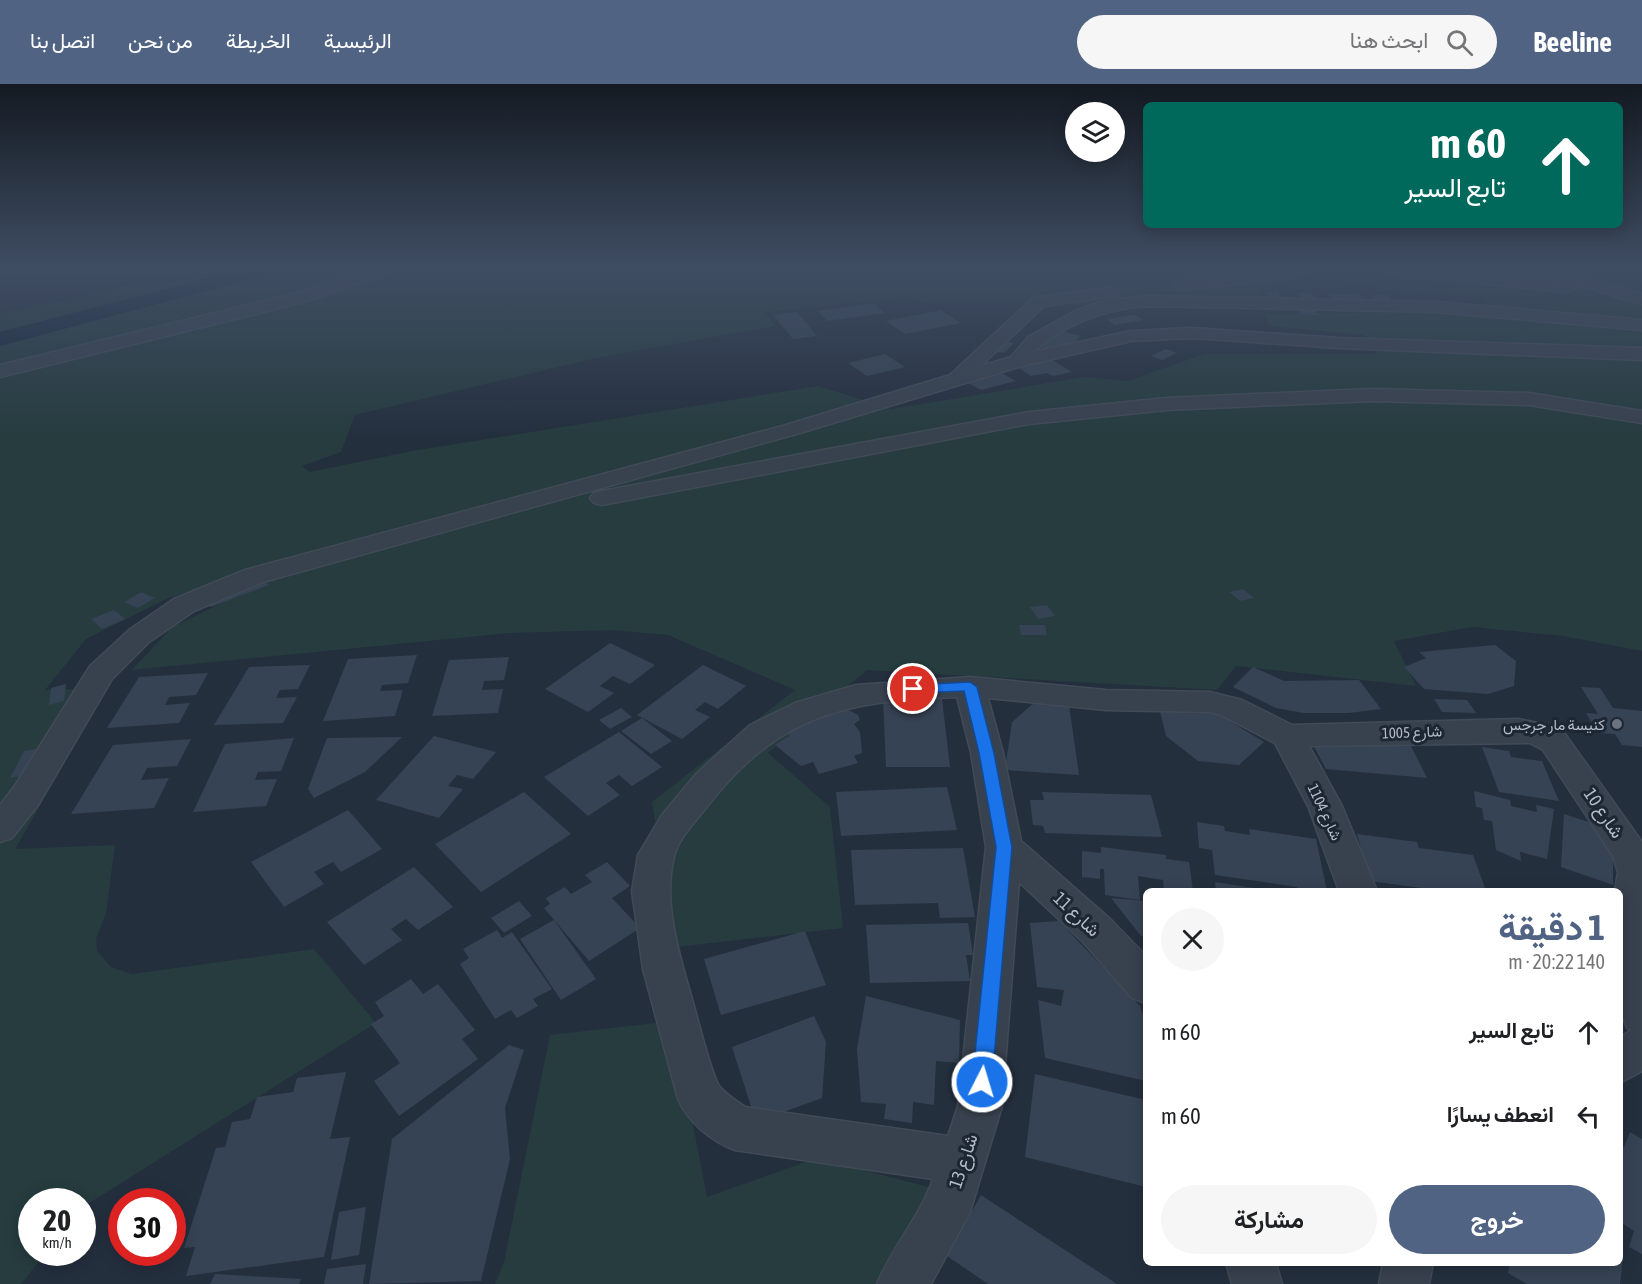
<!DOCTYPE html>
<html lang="ar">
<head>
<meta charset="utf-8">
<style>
  :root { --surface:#fff; --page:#f6f6f6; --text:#202124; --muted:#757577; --accent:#506383 }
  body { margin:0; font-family:"Asap Condensed",Vazirmatn,sans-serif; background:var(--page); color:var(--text); direction:rtl; height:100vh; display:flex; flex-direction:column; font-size:22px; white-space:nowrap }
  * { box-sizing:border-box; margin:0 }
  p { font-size:20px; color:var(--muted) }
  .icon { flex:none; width:33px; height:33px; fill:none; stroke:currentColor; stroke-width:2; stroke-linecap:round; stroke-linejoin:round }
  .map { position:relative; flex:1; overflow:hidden; direction:ltr }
  .details { position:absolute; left:1143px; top:804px; width:480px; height:378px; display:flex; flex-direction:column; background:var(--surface); border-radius:9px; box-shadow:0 3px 15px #0003; direction:rtl }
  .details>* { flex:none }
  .top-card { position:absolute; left:1143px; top:18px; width:480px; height:126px; border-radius:9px; box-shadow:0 3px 15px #0003; direction:rtl; background:#00695c; color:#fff; overflow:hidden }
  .fabs { position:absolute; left:1065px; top:18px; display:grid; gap:12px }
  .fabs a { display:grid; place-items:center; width:60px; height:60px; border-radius:50%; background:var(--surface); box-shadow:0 3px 15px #0003; font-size:30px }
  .speed { position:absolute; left:18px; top:1104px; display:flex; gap:12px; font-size:30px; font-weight:700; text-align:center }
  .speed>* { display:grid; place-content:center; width:78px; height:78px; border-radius:50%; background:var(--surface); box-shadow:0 3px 15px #0003; line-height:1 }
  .speed small { font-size:15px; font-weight:400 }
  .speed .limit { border:9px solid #d22; background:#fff; color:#111 }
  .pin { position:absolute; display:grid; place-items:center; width:51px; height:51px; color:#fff; margin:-26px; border:3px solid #fff; border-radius:50%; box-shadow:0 2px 6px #0007 }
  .me { position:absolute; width:66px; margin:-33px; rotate:5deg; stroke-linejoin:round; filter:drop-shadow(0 0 4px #0008) }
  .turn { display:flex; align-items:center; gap:21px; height:126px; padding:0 18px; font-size:27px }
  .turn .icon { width:78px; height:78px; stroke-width:2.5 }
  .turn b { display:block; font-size:42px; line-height:51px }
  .round { display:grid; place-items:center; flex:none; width:63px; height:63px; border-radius:32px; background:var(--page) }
  .summary { display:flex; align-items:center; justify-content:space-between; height:102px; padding:0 18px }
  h1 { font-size:36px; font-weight:700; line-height:45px; color:var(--accent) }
  .button { display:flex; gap:12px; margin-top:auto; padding:12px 18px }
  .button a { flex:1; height:69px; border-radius:36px; background:var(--accent); color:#fff; font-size:24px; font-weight:700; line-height:69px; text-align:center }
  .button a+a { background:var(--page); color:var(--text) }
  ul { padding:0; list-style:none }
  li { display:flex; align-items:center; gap:18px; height:84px; padding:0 18px }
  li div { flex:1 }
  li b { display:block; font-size:22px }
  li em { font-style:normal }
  header { display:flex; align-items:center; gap:36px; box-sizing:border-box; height:84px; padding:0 30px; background:var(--accent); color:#fff }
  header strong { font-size:28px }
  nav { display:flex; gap:33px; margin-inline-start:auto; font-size:21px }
  .search { width:420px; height:54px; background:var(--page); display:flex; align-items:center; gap:15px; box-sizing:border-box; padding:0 21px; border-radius:33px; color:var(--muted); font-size:22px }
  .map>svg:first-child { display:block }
</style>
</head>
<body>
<header>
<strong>Beeline</strong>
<div class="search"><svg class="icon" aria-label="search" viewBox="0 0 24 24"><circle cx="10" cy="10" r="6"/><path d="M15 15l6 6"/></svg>ابحث هنا</div>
<nav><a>الرئيسية</a><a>الخريطة</a><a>من نحن</a><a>اتصل بنا</a></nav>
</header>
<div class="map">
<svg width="1642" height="1200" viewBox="0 0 1642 1200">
  <rect width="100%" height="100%" fill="#242f3e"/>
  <path fill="#263c3f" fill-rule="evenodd" d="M 229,185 L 1642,185 L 1642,567 L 1563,552 L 1472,543 L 1394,557 L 1416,602 L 1236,582 L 1217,606 L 867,586 L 768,669 L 830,723 L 843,844 L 676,863 L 652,718 L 795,606 L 668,551 L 611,546 L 510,549 L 132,586 L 172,543 L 290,486 L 278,478 L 166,515 L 86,555 L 45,606 L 108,604 L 15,765 L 115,761 L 106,829 L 96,855 L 97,867 L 111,883 L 132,890 L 314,865 L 376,939 L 83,1123 L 82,1118 L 32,1118 L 32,1168 L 46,1169 L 21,1200 L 0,1200 L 0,229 L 61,218 L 123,202 L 177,198 ZM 1367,203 L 1481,214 L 1500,234 L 1411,228 L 1264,230 L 1270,242 L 1364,251 L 1376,270 L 1204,270 L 1128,297 L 1084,293 L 892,325 L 818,302 L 412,367 L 310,388 L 302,382 L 341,368 L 355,331 L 596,274 L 775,242 L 765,228 L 904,214 L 932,220 L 1046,219 L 1112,223 L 1264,215 L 1260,206 Z
    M 673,937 L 707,1113 L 817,1074 L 944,1107 L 925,1200 L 495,1200 L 504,1178 L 550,951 Z"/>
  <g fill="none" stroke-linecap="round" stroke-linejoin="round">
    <path fill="#17263c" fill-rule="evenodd" d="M 243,185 L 278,185 L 274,189 L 0,262 L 0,248 Z"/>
  </g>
  <path fill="#364354" d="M 1277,207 L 1284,215 L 1270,215 L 1263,208 Z
    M 1297,209 L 1311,209 L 1319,217 L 1305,217 Z
    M 1328,210 L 1357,210 L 1367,218 L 1336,218 Z
    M 1371,211 L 1387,211 L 1395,219 L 1379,219 Z
    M 874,219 L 885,229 L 827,237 L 818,227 Z
    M 1295,222 L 1312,222 L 1319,231 L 1302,231 Z
    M 941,226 L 961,239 L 905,250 L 886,237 Z
    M 797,228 L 817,252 L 793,255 L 773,231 Z
    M 1135,231 L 1144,236 L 1115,241 L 1106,235 Z
    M 1063,247 L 1080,252 L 1075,259 L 1047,267 L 1036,261 Z
    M 1002,257 L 1014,259 L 1004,269 L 993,267 Z
    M 1166,265 L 1177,269 L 1162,276 L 1151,272 Z
    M 885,270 L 905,283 L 867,292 L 848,279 Z
    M 1051,275 L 1072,288 L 1053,292 L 1047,289 L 1031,292 L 1016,282 Z
    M 998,287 L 1016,297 L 981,306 L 963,296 Z
    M 260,492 L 269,501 L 211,523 L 202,514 Z
    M 1243,505 L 1254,514 L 1240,517 L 1229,508 Z
    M 141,508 L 155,514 L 138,524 L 124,518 Z
    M 1047,521 L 1055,532 L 1038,535 L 1030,523 Z
    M 114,526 L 125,535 L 102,545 L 91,535 Z
    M 1019,541 L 1045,541 L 1047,551 L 1021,551 Z
    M 610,559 L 655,581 L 630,600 L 613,592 L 600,602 L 614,609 L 588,628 L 545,605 Z
    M 1495,561 L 1516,577 L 1514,602 L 1488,610 L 1424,605 L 1404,583 L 1426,574 L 1419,568 Z
    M 417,571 L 408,599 L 382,601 L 380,607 L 403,606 L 395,632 L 323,637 L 348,575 Z
    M 509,573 L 504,596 L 484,597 L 482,606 L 503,605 L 498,629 L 432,632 L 449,576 Z
    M 310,581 L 298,605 L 280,606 L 276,614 L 297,613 L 283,639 L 214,641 L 249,583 Z
    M 703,581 L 746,602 L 718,625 L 705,618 L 695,626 L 710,633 L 682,655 L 637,631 Z
    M 1253,583 L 1284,597 L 1359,596 L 1381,625 L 1349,629 L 1304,629 L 1276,624 L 1233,603 Z
    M 208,589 L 196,611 L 169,613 L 165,621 L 190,619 L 179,639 L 107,644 L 139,593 Z
    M 66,600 L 64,617 L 49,621 L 51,604 Z
    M 1581,603 L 1600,604 L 1613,624 L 1642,627 L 1642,663 L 1622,661 L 1615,650 L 1598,649 L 1586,629 L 1598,630 Z
    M 883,614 L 942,615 L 950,683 L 886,683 Z
    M 1434,615 L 1467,616 L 1476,629 L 1442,628 Z
    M 1035,618 L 1069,621 L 1079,691 L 1005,686 L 1012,638 Z
    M 1200,619 L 1264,658 L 1239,681 L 1198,677 L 1166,652 L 1160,627 L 1172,620 Z
    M 621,624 L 632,633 L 610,645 L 599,636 Z
    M 845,624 L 858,631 L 860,636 L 854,640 L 860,648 L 862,669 L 854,672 L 858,679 L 819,690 L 813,678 L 801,682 L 775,661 L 789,652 L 786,645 Z
    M 642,634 L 672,657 L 651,670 L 621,647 Z
    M 619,648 L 662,683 L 632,702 L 619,691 L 606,699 L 620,711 L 588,732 L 544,693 Z
    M 434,652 L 496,668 L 473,695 L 457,691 L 448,702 L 463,705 L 439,734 L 376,716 Z
    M 1406,652 L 1427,694 L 1326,685 L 1310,655 Z
    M 402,653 L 365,688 L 314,714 L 308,705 L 327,654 Z
    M 294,654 L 281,687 L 258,688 L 255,696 L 277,695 L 266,722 L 193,728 L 225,660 Z
    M 191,655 L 177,682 L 147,684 L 141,696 L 169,694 L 154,724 L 71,730 L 113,661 Z
    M 1482,663 L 1509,667 L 1511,673 L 1542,677 L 1559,717 L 1499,708 Z
    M 36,665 L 23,692 L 10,694 L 24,667 Z
    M 947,703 L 957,746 L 841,752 L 836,708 Z
    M 1474,707 L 1510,716 L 1511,722 L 1537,728 L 1536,721 L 1554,725 L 1547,775 L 1520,768 L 1521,777 L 1496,766 L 1492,737 L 1484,736 L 1482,724 L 1476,723 Z
    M 524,708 L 571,750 L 481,808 L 435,760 Z
    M 1042,708 L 1151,711 L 1162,753 L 1045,749 L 1043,742 L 1033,741 L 1030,716 L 1044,716 Z
    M 348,726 L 382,765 L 341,788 L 333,778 L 314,788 L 324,800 L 284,823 L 251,778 Z
    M 1564,730 L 1613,746 L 1613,801 L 1561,783 Z
    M 1197,738 L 1224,742 L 1225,747 L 1250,751 L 1249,745 L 1316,755 L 1327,807 L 1298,807 L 1297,803 L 1215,791 L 1212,766 L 1199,764 Z
    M 1357,750 L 1417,758 L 1419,764 L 1473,771 L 1486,807 L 1443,807 L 1370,797 Z
    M 1101,763 L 1166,771 L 1166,775 L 1189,778 L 1193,807 L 1164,807 L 1163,796 L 1138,792 L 1140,816 L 1105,811 L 1104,785 L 1100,785 L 1100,795 L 1082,793 L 1082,767 L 1101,769 Z
    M 963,764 L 975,833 L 940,834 L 938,819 L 855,821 L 851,766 Z
    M 607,778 L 630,802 L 612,814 L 640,844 L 589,877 L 544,824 L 550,820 L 546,814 L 565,803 L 571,810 L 592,798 L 585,791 Z
    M 414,783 L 453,823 L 418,846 L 406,835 L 391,845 L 402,856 L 364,881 L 327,838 Z
    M 1215,798 L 1267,806 L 1267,807 L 1216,807 Z
    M 1111,814 L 1146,817 L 1146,852 L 1141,852 Z
    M 519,817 L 532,832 L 504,849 L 491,834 Z
    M 554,836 L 596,895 L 561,916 L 520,855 Z
    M 1059,837 L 1140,922 L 1146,941 L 1146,997 L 1045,974 L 1038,916 L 1061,922 L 1064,906 L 1037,903 L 1030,839 Z
    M 968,839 L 973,871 L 966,871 L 970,897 L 870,899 L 866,841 Z
    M 497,846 L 502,854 L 512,848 L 552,905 L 533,915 L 538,922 L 517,934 L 511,926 L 495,935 L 460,880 L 469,874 L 463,865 Z
    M 805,847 L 826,901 L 721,931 L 704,875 Z
    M 411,895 L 423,910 L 438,900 L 475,946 L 462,955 L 478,975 L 399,1032 L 374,997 L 400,979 L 371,940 L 384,932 L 375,918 Z
    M 866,912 L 960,936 L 959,979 L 936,977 L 934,1021 L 913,1018 L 912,1039 L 884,1035 L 886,1020 L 861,1018 L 857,965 Z
    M 814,932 L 826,958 L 822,1014 L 756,1038 L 732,963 Z
    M 509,961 L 524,966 L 505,1024 L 510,1075 L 481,1197 L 369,1200 L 392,1055 Z
    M 346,988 L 330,1055 L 350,1053 L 324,1173 L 186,1192 L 195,1163 L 184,1164 L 216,1064 L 225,1063 L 232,1038 L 250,1035 L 257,1013 L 293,1008 L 297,994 Z
    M 1035,990 L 1146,1016 L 1146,1103 L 1025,1073 Z
    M 1630,1048 L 1642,1055 L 1642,1170 L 1629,1163 L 1634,1147 L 1620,1138 L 1620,1060 L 1624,1063 Z
    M 981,1111 L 1117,1200 L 988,1200 L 947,1172 Z
    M 366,1123 L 359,1171 L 331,1176 L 339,1128 Z
    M 1620,1173 L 1623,1175 L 1620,1200 L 1527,1200 L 1508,1189 L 1510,1179 L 1620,1179 Z
    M 366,1180 L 363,1200 L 324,1200 L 327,1185 Z
    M 215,1190 L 301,1195 L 299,1200 L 210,1200 Z"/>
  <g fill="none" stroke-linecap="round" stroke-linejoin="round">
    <g stroke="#414a57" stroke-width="3">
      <path id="minor" d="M 373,185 L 396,185 L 394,188 L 300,219 L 0,293 L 0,281 L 289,211 Z
        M 1286,185 L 1315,185 L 1313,188 L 1279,196 L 1181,206 L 1173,201 L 1181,196 Z
        M 1377,185 L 1431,185 L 1566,198 L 1543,191 L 1541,188 L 1543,185 L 1555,185 L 1642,210 L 1642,220 L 1573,200 L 1575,203 L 1573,206 L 1567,208 L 1385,190 Z
        M 1112,203 L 1120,208 L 1118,211 L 1044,222 L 981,282 L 1011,273 L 1028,253 L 1077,226 L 1104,217 L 1147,212 L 1436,218 L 1642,236 L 1642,246 L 1436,228 L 1147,222 C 1104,225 1066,239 1033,268 L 1131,247 L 1192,244 L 1339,254 L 1642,264 L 1642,276 L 1339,264 L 1192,254 L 1131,257 L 1022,282 L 800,349 L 263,498 L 194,527 L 149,558 L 112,595 L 38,721 L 12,754 L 0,758 L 0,721 L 14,703 L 90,582 L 129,546 L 174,515 L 245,486 L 786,341 L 950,291 L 1033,214 Z
        M 1371,305 L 1529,309 L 1642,327 L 1642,339 L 1529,321 L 1371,317 L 1167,326 L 1029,340 L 602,421 L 594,419 L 590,414 L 594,409 L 602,407 L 1029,328 L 1167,314 Z
        M 970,593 L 1106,606 L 1210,608 L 1242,616 L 1292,641 L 1518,635 L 1549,641 L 1565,650 L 1642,758 L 1642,987 L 1620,999 L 1620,953 L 1632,946 L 1627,944 L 1620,926 L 1620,807 L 1615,807 L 1618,788 L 1613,772 L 1543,666 L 1530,659 L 1309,662 L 1342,722 L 1377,807 L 1339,807 L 1308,722 L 1275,659 L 1221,631 L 1210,628 L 1106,626 L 988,614 L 1003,669 L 1021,757 L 1110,835 L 1146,872 L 1146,919 L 1132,914 L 1083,858 L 1019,798 L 1002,1022 L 970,1128 L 931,1200 L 877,1200 C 892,1163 920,1133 933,1095 L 735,1066 C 711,1057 688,1038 678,1015 L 643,885 L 632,807 L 638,771 L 662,731 L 697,689 L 750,641 L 795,619 L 856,601 ZM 957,613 L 971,669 L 986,763 L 958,1022 L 948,1052 L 745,1023 C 737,1017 726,1011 720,1003 C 712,995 695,924 690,908 C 678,867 663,815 674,773 C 678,754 697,736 709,720 C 781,629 847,617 957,613 Z
        M 1226,1179 L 1276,1179 L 1282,1200 L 1232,1200 Z
        M 1383,1179 L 1433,1179 L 1429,1200 L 1379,1200 Z"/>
    </g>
    <use href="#minor" fill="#38414e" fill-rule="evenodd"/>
  </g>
  <linearGradient id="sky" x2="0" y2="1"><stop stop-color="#141a22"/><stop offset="0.52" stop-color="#3f4d63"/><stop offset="1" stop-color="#3f4d63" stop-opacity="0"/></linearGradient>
  <rect width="1642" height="353" fill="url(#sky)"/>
  <path fill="#1a73e8" stroke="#114b97" stroke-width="1.5" d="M 970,598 L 977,603 L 994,669 L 1012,763 L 992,998 L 989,1005 L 982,1008 L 975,1005 L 972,998 L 996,763 L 979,669 L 964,607 L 913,609 L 906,605 L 913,601 Z"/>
  <circle fill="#6b7280" stroke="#1d2633" stroke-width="2" cx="1617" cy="640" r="6"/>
  <g text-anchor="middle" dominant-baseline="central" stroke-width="6" stroke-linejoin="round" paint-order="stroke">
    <g font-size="15" fill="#b4bcc9" stroke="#1d2633" text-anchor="end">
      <text x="1605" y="640">كنيسة مار جرجس</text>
    </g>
    <g font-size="15" fill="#b4bcc9" stroke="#1d2633">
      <text transform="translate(1412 648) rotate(-2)">شارع 1005</text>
      <text transform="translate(1325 728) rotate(65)">شارع 1104</text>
    </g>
    <g font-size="18" fill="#b4bcc9" stroke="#1d2633">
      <text transform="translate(1604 729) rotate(56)">شارع 10</text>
      <text transform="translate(1077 830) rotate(43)">شارع 11</text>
      <text transform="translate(963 1077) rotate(-72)">شارع 13</text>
    </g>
  </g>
</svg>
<div class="fabs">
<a><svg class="icon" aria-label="layers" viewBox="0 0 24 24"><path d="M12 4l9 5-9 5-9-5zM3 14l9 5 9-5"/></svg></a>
</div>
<div class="speed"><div>20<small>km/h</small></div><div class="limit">30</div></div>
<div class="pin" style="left:913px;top:605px;background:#d93025"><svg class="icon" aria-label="arrive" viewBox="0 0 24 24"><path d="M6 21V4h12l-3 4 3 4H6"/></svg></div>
<svg class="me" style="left:982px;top:998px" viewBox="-20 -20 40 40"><circle r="17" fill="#1a73e8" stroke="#fff" stroke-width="3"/><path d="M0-11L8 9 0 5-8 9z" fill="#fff"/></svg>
<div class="top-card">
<div class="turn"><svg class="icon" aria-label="ahead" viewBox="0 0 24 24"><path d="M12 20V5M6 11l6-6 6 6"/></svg><div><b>60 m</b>تابع السير</div></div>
</div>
<section class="details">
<div class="summary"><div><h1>1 دقيقة</h1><p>140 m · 20:22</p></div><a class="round"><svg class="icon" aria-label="close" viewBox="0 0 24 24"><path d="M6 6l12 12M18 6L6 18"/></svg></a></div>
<ul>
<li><svg class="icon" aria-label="ahead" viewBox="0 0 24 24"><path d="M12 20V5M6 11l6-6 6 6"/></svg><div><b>تابع السير</b></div><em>60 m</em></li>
<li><svg class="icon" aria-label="left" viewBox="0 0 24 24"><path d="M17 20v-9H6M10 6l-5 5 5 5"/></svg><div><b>انعطف يسارًا</b></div><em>60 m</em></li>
</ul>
<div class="button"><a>خروج</a><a>مشاركة</a></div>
</section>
</div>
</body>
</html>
